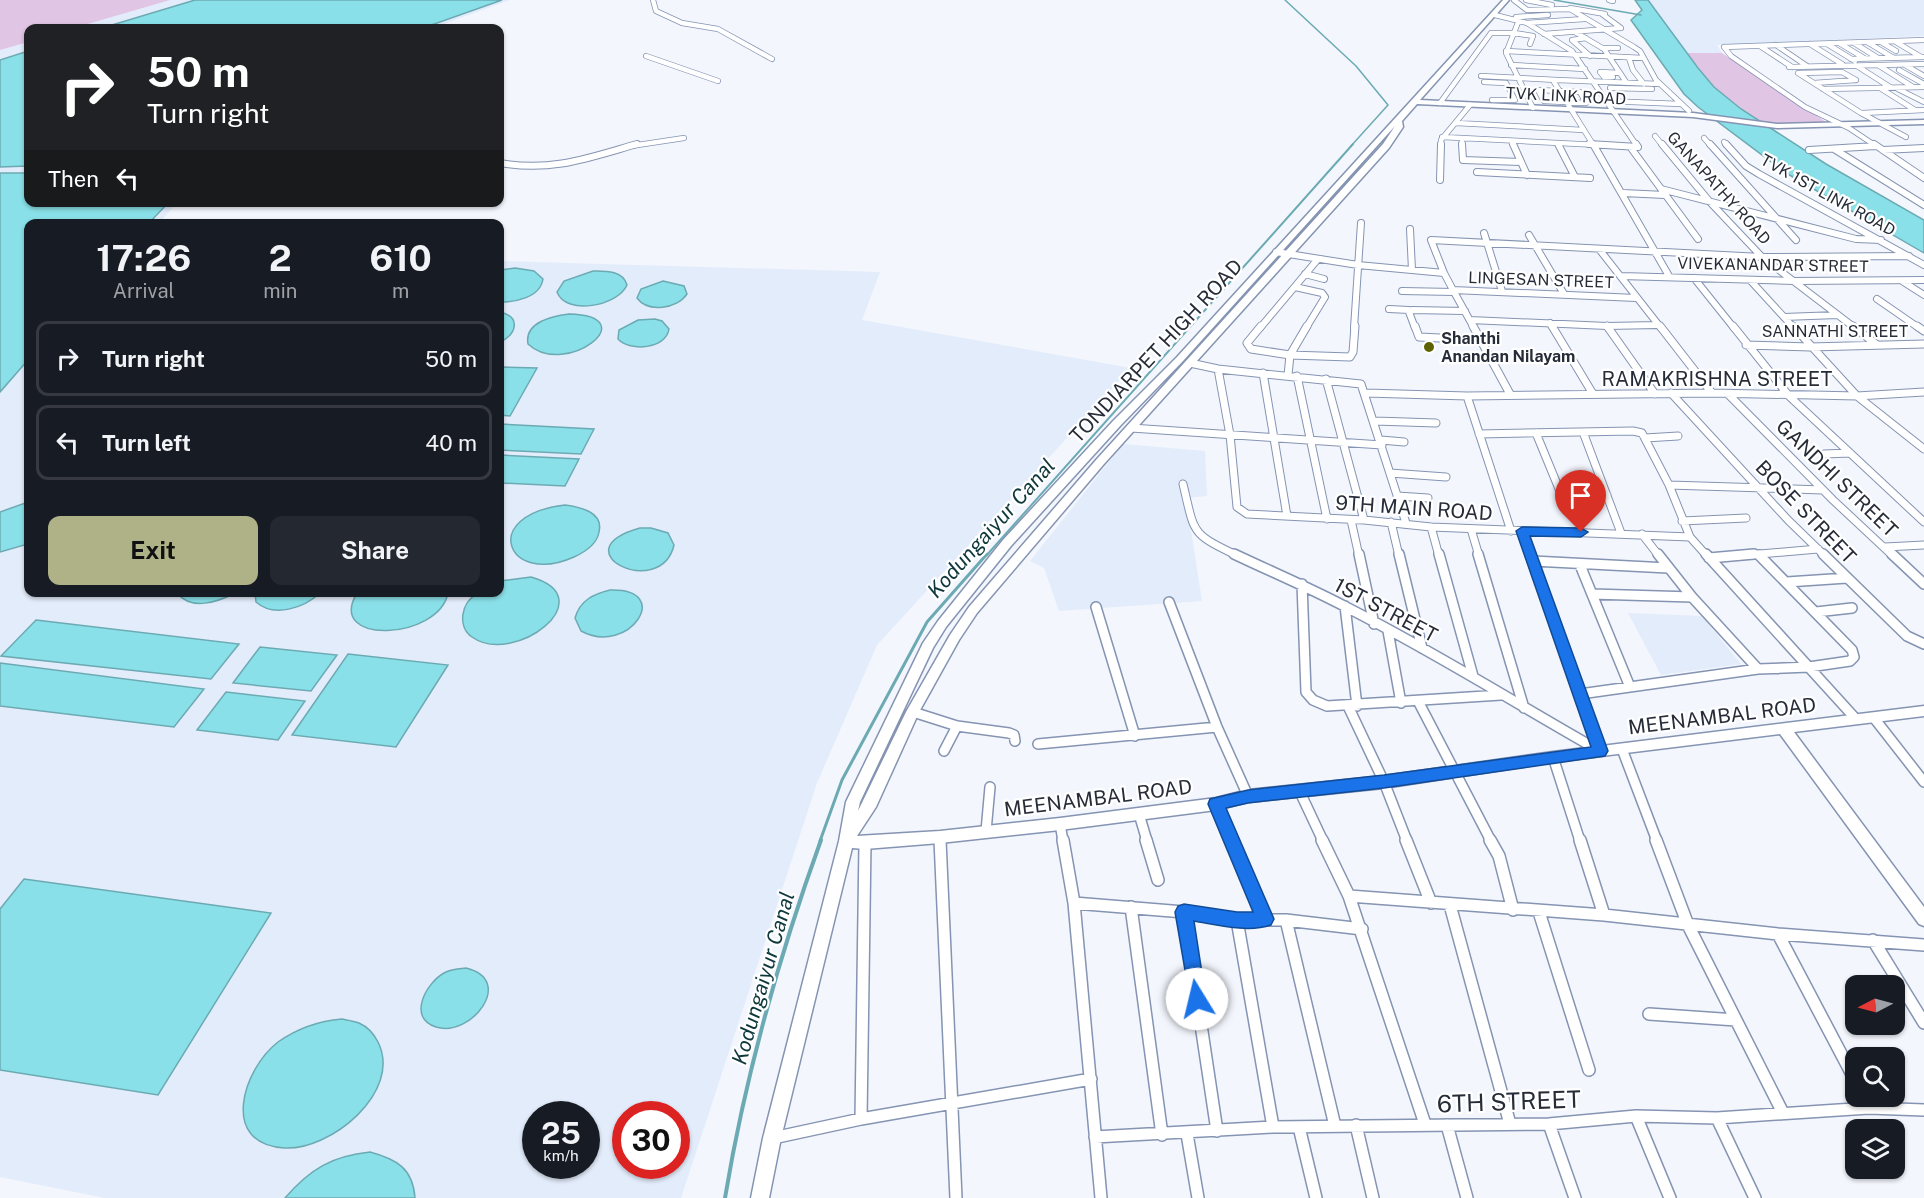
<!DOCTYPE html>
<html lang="en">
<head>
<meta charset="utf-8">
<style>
  :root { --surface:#171b24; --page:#242831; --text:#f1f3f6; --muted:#9ea1a6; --line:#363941; --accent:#afb287 }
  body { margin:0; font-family:"Public Sans",sans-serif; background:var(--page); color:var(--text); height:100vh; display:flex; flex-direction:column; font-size:22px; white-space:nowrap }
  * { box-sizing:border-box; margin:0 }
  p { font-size:20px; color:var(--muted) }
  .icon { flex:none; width:33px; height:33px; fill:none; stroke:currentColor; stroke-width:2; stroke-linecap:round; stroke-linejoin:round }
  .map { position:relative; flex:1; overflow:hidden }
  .drawer { position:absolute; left:24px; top:219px; width:480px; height:378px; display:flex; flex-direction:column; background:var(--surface); border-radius:12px; box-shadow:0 2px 4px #0004 }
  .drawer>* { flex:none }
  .guide { position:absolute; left:24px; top:24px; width:480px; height:183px; border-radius:12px; box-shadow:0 2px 4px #0004; background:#202124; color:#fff; overflow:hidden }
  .needle { width:39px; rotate:264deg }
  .buttons { position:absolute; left:1845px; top:975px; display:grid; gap:12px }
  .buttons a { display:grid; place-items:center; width:60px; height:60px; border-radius:12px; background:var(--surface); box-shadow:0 2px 4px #0004; font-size:30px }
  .speed { position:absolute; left:522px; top:1101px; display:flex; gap:12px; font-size:30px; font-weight:700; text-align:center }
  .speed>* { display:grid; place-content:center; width:78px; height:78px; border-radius:50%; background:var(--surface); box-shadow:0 2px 4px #0004; line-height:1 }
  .speed small { font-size:15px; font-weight:400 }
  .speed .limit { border:9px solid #d22; background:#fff; color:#111 }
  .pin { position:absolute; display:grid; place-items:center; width:51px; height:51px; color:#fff; margin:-62px -26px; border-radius:50% 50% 50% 0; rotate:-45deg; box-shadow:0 0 6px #0007 }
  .pin .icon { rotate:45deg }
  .me { position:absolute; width:66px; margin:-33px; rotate:351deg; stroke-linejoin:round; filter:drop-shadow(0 0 4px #0008) }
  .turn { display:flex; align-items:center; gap:21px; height:126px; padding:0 24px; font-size:27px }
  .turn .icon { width:78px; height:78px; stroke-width:2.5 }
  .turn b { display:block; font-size:42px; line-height:51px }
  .then { display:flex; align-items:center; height:57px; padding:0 24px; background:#0003; gap:12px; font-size:22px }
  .eta { display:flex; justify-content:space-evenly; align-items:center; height:102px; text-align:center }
  .eta b { font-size:36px; font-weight:700; line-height:42px }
  .cta { display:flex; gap:12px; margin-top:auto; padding:12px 24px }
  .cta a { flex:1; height:69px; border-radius:12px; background:var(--accent); color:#111; font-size:24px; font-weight:700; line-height:69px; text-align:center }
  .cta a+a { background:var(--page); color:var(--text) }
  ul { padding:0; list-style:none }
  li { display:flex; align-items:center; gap:18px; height:75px; margin:0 12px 9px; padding:0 12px; border:3px solid var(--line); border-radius:12px }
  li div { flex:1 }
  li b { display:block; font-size:22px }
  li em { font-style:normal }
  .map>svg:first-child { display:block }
</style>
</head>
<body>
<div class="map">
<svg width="1924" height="1198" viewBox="0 0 1924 1198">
  <rect width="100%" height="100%" fill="#f3f6fd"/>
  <path fill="#e3ecfb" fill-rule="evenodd" d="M 0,0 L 510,0 L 433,28 L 28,28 L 28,202 L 177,203 L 159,223 L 28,224 L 28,592 L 500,592 L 500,261 L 880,272 L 862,320 L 1131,368 L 877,645 L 817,783 L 681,1198 L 105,1198 L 0,1177 ZM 536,1114 L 586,1114 L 586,1166 L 536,1166 ZM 626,1114 L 676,1114 L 676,1166 L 626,1166 Z
    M 1648,0 L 1924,0 L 1924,36 L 1717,45 L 1722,53 L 1687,53 Z
    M 1123,444 L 1205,451 L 1207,496 L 1186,498 L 1202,601 L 1059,611 L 1044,568 L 1030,561 Z
    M 1628,613 L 1702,616 L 1741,664 L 1661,675 Z"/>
  <path fill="#e1c5e4" d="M 0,0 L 170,0 L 74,28 L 28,28 L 28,42 L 0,50 Z
    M 1687,53 L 1722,53 L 1826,122 C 1811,122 1773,126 1761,121 C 1730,110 1706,78 1687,53 Z"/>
  <path fill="#8ae0e8" stroke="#6caab3" stroke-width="1.5" d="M 195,0 L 502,0 L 423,28 L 102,28 Z
    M 1635,0 L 1648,0 L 1698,68 L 1714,87 L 1741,109 L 1826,164 L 1924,220 L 1924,253 L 1786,173 L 1698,107 L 1684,94 L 1631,20 L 1642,10 Z
    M 28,51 L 28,166 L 0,167 L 0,60 Z
    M 0,173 L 28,173 L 28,202 L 168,203 L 149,223 L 28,224 L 28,360 L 0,392 Z
    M 515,268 L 534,271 L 543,279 C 540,298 515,302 500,302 L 500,270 Z
    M 593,271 C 605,271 623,270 627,285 C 618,306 566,316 557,292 L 564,281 Z
    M 663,281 L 684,286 L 687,294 C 677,309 648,313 637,298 L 641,289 Z
    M 500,312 C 521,317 517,334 500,342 Z
    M 569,314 C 647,316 565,379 528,344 C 524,322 553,316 569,314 Z
    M 655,319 L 662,321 L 669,329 C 666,349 630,352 618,339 L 619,330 L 638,320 Z
    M 500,367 L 537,368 L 510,416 L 500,415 Z
    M 500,424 L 594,429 L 581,454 L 500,450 Z
    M 500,455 L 579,459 L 565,486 L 500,483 Z
    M 28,502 L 28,544 L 0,552 L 0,512 Z
    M 565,505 C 580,507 604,512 599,532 C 597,544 585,552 574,557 C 507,587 478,515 565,505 Z
    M 640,528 L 651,528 L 668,533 L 674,545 C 661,601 558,551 640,528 Z
    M 531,577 C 605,598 514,667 472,637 C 457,627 461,602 477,594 C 482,591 493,592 500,592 L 500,581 Z
    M 610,590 C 675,588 629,657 581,631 L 575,618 C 580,600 594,594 610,590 Z
    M 177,593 L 177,592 L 235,593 C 218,602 191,611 177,593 Z
    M 255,593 L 320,592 L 320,593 C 304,608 274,618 256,602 Z
    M 357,593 L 357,592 L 448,593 C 439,640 325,646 357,593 Z
    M 36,620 L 239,644 L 211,679 L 1,656 Z
    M 260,647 L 337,655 L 311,691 L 233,683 Z
    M 348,654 L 448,665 L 396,747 L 292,735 Z
    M 0,663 L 204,689 L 174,727 L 0,706 Z
    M 226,692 L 305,701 L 278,740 L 197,730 Z
    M 24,879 L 271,913 L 158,1095 L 0,1070 L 0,909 Z
    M 466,968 C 516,980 471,1038 436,1027 C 407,1018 426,983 444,973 C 451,969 459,969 466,968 Z
    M 342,1019 C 347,1020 354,1021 359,1023 C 368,1027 374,1034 378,1042 C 403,1092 330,1151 284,1148 C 219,1144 243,1069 278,1042 C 298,1028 318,1021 342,1019 Z
    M 370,1152 C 396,1159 413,1168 415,1198 L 285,1198 C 310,1169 332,1156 370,1152 Z"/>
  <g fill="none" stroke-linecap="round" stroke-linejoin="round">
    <path stroke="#6caab3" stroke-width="1.5" d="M 1285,0 L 1356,66 L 1388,105 L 1351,146
      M 1554,0 L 1641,15"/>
    <path stroke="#6caab3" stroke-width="2" d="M 986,556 L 1353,144"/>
    <path stroke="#6caab3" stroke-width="3" d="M 820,841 L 842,780 L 927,622 L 987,554"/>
    <path stroke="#6caab3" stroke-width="4" d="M 725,1198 C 745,1077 779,956 821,840"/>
    <g stroke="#8594b2" stroke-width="6">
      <path id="street-far4" d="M 653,0 L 656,11 L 682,23 L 718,29 L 772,59
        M 1514,0 L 1527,10 L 1570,9 L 1634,47 L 1640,51 L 1656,80 L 1689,111
        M 1526,0 L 1552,5
        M 1609,0 L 1613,1
        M 1570,8 L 1605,14
        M 1495,15 L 1527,23 L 1572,51 L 1637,146
        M 1516,17 L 1548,15
        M 1519,20 L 1506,53 L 1533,108
        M 1527,23 L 1584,19
        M 1575,32 L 1604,49 L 1626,82
        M 1514,33 L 1533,36 L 1530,44
        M 1544,34 L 1621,28 L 1602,14
        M 1586,38 L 1572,40 L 1590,56
        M 1867,42 L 1892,57
        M 1881,42 L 1896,51
        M 1896,42 L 1921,57
        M 1839,43 L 1864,58
        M 1854,43 L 1878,58
        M 1810,44 L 1842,64
        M 1827,44 L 1855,61
        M 1776,45 L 1807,66
        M 1760,46 L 1792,67
        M 1724,47 L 1731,56 L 1805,107 L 1849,128 L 1876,146
        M 1724,47 L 1924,40
        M 1602,48 L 1618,48
        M 1506,51 L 1643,58
        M 646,56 L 718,81
        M 1629,58 L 1633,70 L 1644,84
        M 1851,59 L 1924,57
        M 1511,65 L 1585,69
        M 1878,65 L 1913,87
        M 1905,65 L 1924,76
        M 1857,66 L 1890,87
        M 1789,67 L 1924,64
        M 1899,70 L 1924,84
        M 1798,73 L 1861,113 L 1906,137
        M 1799,73 L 1842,72 L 1856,80
        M 1481,76 L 1557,80
        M 1613,77 L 1604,77 L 1600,72 L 1620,73
        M 1484,82 L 1506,83 L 1515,100 L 1492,100
        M 1814,83 L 1856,80
        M 1610,88 L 1652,89
        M 1880,88 L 1915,110
        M 1823,89 L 1924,87
        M 1898,89 L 1924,102
        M 1542,98 L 1538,90 L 1580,92 L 1586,103 L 1544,101
        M 1607,101 L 1680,104
        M 1440,103 L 1491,33 L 1514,33
        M 1862,113 L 1924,110
        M 1456,123 L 1583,130
        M 1655,136 L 1663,146
        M 1442,137 L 1618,146
        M 1704,138 L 1711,146
        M 1462,139 L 1462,146
        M 1511,141 L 1513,146
        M 1724,142 L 1728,146
        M 631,146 L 684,138
        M 1441,146 L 1441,140 L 1470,105
        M 1594,146 L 1554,82 L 1557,80 L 1660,84"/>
    </g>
    <g stroke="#8594b2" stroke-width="8">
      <path id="street-far3" d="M 1462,144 L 1463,160 L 1521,162
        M 1513,144 L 1527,175
        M 1558,144 L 1575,177
        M 1589,144 L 1638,147 L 1636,144
        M 1593,144 L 1669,276
        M 1662,144 L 1709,201 L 1762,257 L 1855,328
        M 1710,144 L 1796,240
        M 1726,144 L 1746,166 L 1759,174 L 1924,265
        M 1874,144 L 1924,178
        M 1631,148 L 1698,239
        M 1834,149 L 1924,205
        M 1809,150 L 1876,146
        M 1883,150 L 1924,148
        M 500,163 C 552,172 588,158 637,144
        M 1477,172 L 1590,178
        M 1440,180 L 1441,144
        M 1661,189 L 1856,239 L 1881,240
        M 1623,193 L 1665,195
        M 1410,229 L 1412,270
        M 1484,233 L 1502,291
        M 1529,235 L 1564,294
        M 1599,249 L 1661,328
        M 1276,252 L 1358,265 L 1444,273 L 1453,290 L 1636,298
        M 1444,273 L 1431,240 L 1762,257 L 1909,256
        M 1305,274 L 1324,279
        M 1621,276 L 1794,281 L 1924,280
        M 1694,278 L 1734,328
        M 1750,280 L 1794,328
        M 1902,281 L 1924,295
        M 1295,287 L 1322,293 L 1325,297 L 1306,328
        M 1453,290 L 1474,328
        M 1402,291 L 1454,292
        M 1877,299 L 1919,328
        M 1389,309 L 1409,310
        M 1784,317 L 1837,315
        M 1470,320 L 1607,326 L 1657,325
        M 1550,323 L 1553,328
        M 1607,326 L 1608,328
        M 1260,328 L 1318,259
        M 1354,328 L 1361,223
        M 1415,328 L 1409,312 L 1412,310 L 1465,311"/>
    </g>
    <g stroke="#8594b2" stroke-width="9">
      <path id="street-far2" d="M 1261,326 L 1247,343 L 1251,349 L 1290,355 L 1350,357 L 1353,352 L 1355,326
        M 1415,326 L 1419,337 L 1481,340
        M 1473,326 L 1510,394
        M 1552,326 L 1593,394
        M 1607,326 L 1655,394
        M 1660,326 L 1712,393
        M 1733,326 L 1789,396 L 1924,522
        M 1793,326 L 1857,396 L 1924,449
        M 1853,326 L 1877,345
        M 1917,326 L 1924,331
        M 1746,345 L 1810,347 L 1924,344
        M 1190,363 L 1218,369 L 1361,384 L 1406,523
        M 1218,369 L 1230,435 L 1237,507 L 1247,514 L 1364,520 L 1431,527 L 1690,537
        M 1263,373 L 1287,516
        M 1288,375 L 1290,355 L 1307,326
        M 1297,376 L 1327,519
        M 1326,379 L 1364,520
        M 1366,393 L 1467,396 L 1712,393 L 1857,396 L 1924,392
        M 1671,393 L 1788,520 L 1825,556
        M 1728,394 L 1833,500 L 1893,556
        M 1467,396 L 1511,531
        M 1375,421 L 1436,423
        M 1131,428 L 1382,445
        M 1583,432 L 1621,533
        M 1536,433 L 1564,501
        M 1479,434 L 1633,431 L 1642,433 L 1669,485 L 1690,537 L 1707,556
        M 1645,438 L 1678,436
        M 1381,440 L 1404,442
        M 1824,454 L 1850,453
        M 1390,473 L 1446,477
        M 1183,484 C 1195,534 1190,533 1238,556
        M 1669,485 L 1823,490
        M 1561,493 L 1607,495
        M 1397,496 L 1428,498
        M 1351,520 L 1359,556
        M 1682,521 L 1746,518
        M 1391,522 L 1399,556
        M 1431,527 L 1439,556
        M 1471,529 L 1479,556
        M 1522,531 L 1531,556
        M 1642,534 L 1659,556
        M 1885,547 L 1924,545
        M 1736,556 L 1818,549"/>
    </g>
    <g stroke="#8594b2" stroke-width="12">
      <path id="street-far1" d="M 1234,554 C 1272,572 1310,588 1346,607 C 1433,651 1515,703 1600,751
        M 1359,554 L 1374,624
        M 1399,554 L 1422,648
        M 1439,554 L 1473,676
        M 1478,554 L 1524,708
        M 1530,554 L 1600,751
        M 1658,554 L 1692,597 L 1758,669
        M 1706,554 L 1855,718
        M 1823,554 L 1907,636 L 1924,644
        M 1892,554 L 1924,584
        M 1709,558 L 1754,554
        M 1533,561 L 1668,568
        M 1580,565 L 1630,687
        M 1787,582 L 1847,578
        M 1302,584 L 1306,692 L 1313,700 L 1327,706 L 1501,695
        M 1592,594 L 1692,597
        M 1169,602 L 1217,727 L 1248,796
        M 1345,606 L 1357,706
        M 1096,607 L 1135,736
        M 1816,612 L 1852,608
        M 1388,631 L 1401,703
        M 1580,694 L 1758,669 L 1809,667 L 1850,661 L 1854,657 L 1852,650 L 1759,555
        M 1418,701 L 1491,841
        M 1348,706 L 1384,782 L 1407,841
        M 913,712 L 957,726 L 1009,733 L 1014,735 L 1015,741
        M 1874,718 L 1924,782
        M 1038,744 L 1217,727
        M 1622,749 L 1657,841
        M 944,751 L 957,726
        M 1553,757 L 1580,841
        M 1299,790 L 1323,841
        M 1216,804 L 1232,841
        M 1139,814 L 1147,841
        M 1060,824 L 1063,841
        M 986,831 L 990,787
        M 940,837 L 940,841"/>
    </g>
    <g stroke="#8594b2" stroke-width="14">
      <path id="street" d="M 940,840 L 956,1198
        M 1063,840 L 1074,903 L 1101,1198
        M 1146,840 L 1158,880
        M 1231,840 L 1265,919
        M 1322,840 L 1349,896 L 1425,1124
        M 1406,840 L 1431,903
        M 1490,840 L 1499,856 L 1513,910
        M 1580,840 L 1604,915
        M 1656,840 L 1688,925 L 1783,1113
        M 1349,896 L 1604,915 L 1778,934 L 1924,945
        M 1074,903 L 1184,912 L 1237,920 L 1286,920 L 1362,929
        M 1450,905 L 1510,1124
        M 1131,907 L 1162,1135
        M 1184,912 L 1217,1131
        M 1539,912 L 1589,1070
        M 1237,920 L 1273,1127
        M 1286,920 L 1335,1126
        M 1778,934 L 1856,1082
        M 1873,940 L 1924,1023
        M 1649,1014 L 1736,1020
        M 1863,1096 L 1869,1108
        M 1636,1116 L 1670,1198
        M 1717,1118 L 1755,1198
        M 861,1119 L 865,843
        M 1549,1124 L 1575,1198
        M 1356,1125 L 1373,1198
        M 1447,1125 L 1467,1198
        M 1299,1127 L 1316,1198
        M 1187,1134 L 1198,1198
        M 1095,1137 L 1273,1127 L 1549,1124 L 1636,1116 L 1717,1118 L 1869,1108 L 1924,1110
        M 773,1138 L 861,1119 L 1091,1079"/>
    </g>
    <g stroke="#8594b2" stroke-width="3">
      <path id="secondary" d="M 1503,0 L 1509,0 L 1420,100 L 1693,113 L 1777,124 L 1924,120 L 1924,124 L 1777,128 L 1693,117 L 1417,104 L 1402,121 L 1403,127 L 1389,148 L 1104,464 L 977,613 L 959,640 L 919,712 L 876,807 L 857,836 L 940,831 L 1060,818 L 1216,798 L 1248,790 L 1384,776 L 1553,752 L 1924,706 L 1924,716 L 1794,732 L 1924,907 L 1924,926 L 1919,924 L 1780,734 L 1553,762 L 1384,788 L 1248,802 L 1216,810 L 1060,830 L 940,843 L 865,849 L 852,848 L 781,1138 L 769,1198 L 751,1198 L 763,1138 L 839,841 L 846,802 L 923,643 L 938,621 L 1003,540 L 1113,421 L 1177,357 ZM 1395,126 L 1383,144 L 1096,460 L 969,607 L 950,635 L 906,712 L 858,811 L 860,802 L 933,648 L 946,627 L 1011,546 L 1121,425 L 1183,361 Z"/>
    </g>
    <use href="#street-far4" stroke="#fff" stroke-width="4.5"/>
    <use href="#street-far3" stroke="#fff" stroke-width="6"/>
    <use href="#street-far2" stroke="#fff" stroke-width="7"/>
    <use href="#street-far1" stroke="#fff" stroke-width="9"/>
    <use href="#street" stroke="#fff" stroke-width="11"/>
    <use href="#secondary" fill="#fff" fill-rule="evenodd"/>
  </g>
  <path fill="#1a73e8" stroke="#114b97" stroke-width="1.5" d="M 1522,527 L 1581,528 L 1588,532 L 1581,537 L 1530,536 L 1608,751 L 1605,756 L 1384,788 L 1248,803 L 1226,808 L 1274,919 L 1271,925 C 1248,933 1218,925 1194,921 L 1206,999 L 1204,1005 L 1197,1008 L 1191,1005 L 1175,912 L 1178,906 L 1184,904 L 1237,912 L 1253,912 L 1208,804 L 1210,799 L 1248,790 L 1384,775 L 1591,747 L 1516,531 Z"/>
  <circle fill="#5e6300" stroke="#fff" stroke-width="2" cx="1429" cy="347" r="6"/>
  <g text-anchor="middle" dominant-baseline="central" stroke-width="4.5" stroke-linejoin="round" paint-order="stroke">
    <g font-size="16" fill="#262c38" stroke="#fff">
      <text transform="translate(1566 96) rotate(3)">TVK LINK ROAD</text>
      <text transform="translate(1719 188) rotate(48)">GANAPATHY ROAD</text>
      <text transform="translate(1828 195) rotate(29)">TVK 1ST LINK ROAD</text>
      <text transform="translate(1773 265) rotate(1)">VIVEKANANDAR STREET</text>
      <text transform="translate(1541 280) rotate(2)">LINGESAN STREET</text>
      <text x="1835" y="331">SANNATHI STREET</text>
    </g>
    <g font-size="16" font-weight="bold" fill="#262c38" stroke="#fff" text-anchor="start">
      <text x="1441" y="338">Shanthi<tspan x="1441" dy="18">Anandan Nilayam</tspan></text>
    </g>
    <g font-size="20" fill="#262c38" stroke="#fff">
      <text transform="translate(1156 351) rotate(-47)">TONDIARPET HIGH ROAD</text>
      <text x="1717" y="379">RAMAKRISHNA STREET</text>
      <text transform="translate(1837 478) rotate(44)">GANDHI STREET</text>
      <text transform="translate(1414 508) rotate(4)">9TH MAIN ROAD</text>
      <text transform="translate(1806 512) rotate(46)">BOSE STREET</text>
      <text transform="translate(1386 610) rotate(28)">1ST STREET</text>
      <text transform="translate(1722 716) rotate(-7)">MEENAMBAL ROAD</text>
      <text transform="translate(1098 798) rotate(-7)">MEENAMBAL ROAD</text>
    </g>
    <g font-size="21" font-style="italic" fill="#0e383b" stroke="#fff">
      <text transform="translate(991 528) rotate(-48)">Kodungaiyur Canal</text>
      <text transform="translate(763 978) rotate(-74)">Kodungaiyur Canal</text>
    </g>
    <g font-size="24" fill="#262c38" stroke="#fff">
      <text transform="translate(1509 1101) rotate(-2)">6TH STREET</text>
    </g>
  </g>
</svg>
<div class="buttons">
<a><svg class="needle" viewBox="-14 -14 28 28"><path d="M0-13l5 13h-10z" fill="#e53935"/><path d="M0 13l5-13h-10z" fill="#9ea1a6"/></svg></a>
<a><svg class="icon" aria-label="search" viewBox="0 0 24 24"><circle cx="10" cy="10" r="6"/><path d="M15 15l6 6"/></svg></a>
<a><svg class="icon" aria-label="layers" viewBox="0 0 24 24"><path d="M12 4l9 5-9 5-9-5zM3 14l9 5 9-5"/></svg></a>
</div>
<div class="speed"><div>25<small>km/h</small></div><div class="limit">30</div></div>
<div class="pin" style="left:1581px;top:532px;background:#d93025"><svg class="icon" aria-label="arrive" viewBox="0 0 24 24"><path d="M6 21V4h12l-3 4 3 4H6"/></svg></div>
<svg class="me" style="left:1197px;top:999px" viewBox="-20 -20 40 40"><circle r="19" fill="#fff"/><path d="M0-13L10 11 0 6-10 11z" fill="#1a73e8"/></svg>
<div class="guide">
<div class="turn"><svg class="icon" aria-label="right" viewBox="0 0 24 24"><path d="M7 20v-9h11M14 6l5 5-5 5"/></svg><div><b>50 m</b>Turn right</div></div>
<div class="then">Then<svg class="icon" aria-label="left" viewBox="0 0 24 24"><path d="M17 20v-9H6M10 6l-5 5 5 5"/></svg></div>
</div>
<section class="drawer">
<div class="eta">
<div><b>17:26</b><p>Arrival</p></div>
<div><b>2</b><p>min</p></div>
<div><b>610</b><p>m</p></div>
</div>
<ul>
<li><svg class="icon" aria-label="right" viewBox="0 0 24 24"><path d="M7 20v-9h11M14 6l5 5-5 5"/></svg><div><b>Turn right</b></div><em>50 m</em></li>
<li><svg class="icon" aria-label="left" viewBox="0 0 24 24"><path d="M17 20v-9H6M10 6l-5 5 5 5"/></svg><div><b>Turn left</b></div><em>40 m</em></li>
</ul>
<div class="cta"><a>Exit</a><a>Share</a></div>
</section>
</div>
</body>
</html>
